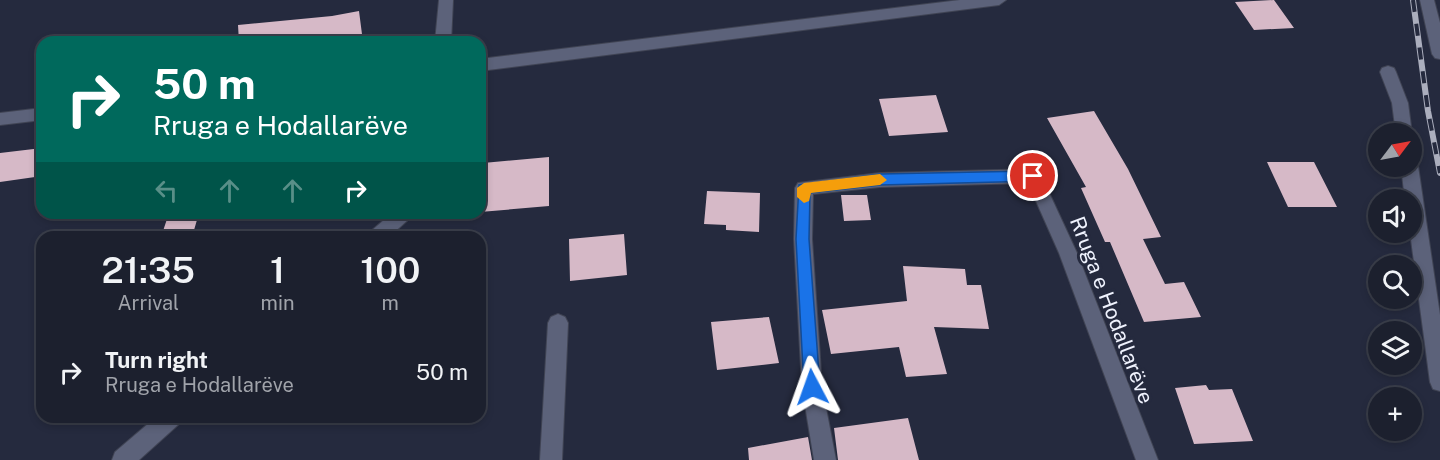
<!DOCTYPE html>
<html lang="en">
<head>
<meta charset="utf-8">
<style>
  :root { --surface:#1c202e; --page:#292d3a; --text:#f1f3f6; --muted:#a0a3aa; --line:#3a3e4a }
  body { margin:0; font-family:"Public Sans",sans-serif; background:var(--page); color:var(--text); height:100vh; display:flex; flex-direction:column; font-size:22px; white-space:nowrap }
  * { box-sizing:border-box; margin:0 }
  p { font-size:20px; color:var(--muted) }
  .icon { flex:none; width:33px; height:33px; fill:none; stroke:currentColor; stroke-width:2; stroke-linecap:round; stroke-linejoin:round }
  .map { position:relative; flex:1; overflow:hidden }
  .panel { position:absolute; left:36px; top:231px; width:450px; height:192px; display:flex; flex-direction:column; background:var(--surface); border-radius:18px; box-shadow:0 3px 9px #0003,0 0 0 2px var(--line) }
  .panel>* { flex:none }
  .banner { position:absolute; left:36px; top:36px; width:450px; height:183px; border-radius:18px; box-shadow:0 3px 9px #0003,0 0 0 2px var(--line); background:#00695c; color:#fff; overflow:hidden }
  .needle { width:39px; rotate:58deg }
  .controls { position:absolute; left:1368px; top:123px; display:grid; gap:12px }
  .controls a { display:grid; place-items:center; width:54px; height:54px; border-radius:50%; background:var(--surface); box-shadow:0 3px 9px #0003,0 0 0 2px var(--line); font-size:30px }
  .pin { position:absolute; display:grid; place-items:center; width:51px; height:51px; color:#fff; margin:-26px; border:3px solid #fff; border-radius:50%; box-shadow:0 2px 6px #0007 }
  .me { position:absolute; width:66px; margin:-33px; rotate:356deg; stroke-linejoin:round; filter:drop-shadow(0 0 4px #0008) }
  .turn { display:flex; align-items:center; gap:21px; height:126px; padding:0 18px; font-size:27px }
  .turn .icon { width:78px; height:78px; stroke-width:2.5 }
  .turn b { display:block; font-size:42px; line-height:51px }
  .lanes { display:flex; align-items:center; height:57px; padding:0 18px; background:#0003; justify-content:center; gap:30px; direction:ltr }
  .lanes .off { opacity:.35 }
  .eta { display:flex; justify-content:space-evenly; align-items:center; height:102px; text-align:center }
  .eta b { font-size:36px; font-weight:600; line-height:42px }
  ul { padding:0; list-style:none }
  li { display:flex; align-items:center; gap:18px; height:78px; padding:0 18px }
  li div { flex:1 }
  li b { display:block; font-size:22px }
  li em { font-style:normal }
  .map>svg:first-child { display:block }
</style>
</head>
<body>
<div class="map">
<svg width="1440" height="460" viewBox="0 0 1440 460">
  <rect width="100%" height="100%" fill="#252a3e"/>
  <path fill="#d6b9c7" d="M 1274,0 L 1294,28 L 1254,30 L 1235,2 Z
    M 359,11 L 363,42 L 239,42 L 238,25 L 332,16 Z
    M 936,95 L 948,132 L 889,136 L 879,99 Z
    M 1094,111 L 1128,169 L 1161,237 L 1143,239 L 1165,284 L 1184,282 L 1201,317 L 1144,322 L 1110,242 L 1105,242 L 1081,188 L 1086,187 L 1047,118 Z
    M 42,148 L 42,176 L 0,182 L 0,153 Z
    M 549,157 L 549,206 L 480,212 L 483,163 Z
    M 1267,162 L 1314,162 L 1337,207 L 1288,207 Z
    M 707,191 L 760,193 L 759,232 L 726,230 L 726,225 L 704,224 Z
    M 841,195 L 867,195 L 871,220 L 844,221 Z
    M 169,213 L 199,213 L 192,237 L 161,237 Z
    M 624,234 L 627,275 L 570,281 L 569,239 Z
    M 903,266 L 965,269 L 967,285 L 981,285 L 989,329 L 934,327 L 947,374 L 906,377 L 899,347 L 831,354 L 822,310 L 907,301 Z
    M 769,317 L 779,363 L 717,370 L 711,322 Z
    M 1206,385 L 1209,390 L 1232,389 L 1253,441 L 1194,444 L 1175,388 Z
    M 908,418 L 919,460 L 838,460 L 834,428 Z
    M 808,437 L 812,460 L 749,460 L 748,448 Z"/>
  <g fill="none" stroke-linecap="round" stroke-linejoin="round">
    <g stroke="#404454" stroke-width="2">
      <path id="minor" d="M 439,0 L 453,0 L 451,42 L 435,42 Z
        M 960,0 L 1006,0 L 999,5 L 480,71 L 480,59 Z
        M 1420,0 L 1434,0 L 1440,23 L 1440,59 L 1435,58 L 1432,54 Z
        M 1388,66 L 1394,68 L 1396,72 L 1408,103 L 1412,134 L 1412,135 L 1412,134 L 1396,134 L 1392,103 L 1380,72 L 1382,68 Z
        M 42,108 L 42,120 L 0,125 L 0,113 Z
        M 1412,160 L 1418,166 L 1440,315 L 1440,391 L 1433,389 L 1430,382 L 1410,232 L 1412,232 L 1412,200 L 1405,200 L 1401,166 L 1412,166 Z
        M 1033,169 L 1039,171 L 1077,253 L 1158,460 L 1136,460 L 1059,253 L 1028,183 L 880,187 L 813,194 L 812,239 L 822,387 L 836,460 L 814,460 L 802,387 L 794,239 L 795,188 L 798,183 L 880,173 Z
        M 392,213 L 413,213 L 410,218 L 389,237 L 367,237 L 370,232 Z
        M 558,314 L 565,317 L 568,323 L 562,460 L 540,460 L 548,323 L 551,317 Z
        M 156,417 L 182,417 L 179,424 L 139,460 L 112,460 L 115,452 Z"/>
    </g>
    <use href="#minor" fill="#5c627a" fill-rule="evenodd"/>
    <g stroke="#abaebd" stroke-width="6">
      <path id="rail" d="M 1413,0 L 1428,111 L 1440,173"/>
    </g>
    <use href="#rail" stroke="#252a3e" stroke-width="4" stroke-dasharray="12" stroke-linecap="butt"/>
  </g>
  <path fill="#1a73e8" stroke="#114b97" stroke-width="1.5" d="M 1033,171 L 1040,176 L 1033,181 L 880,185 L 810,193 L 809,239 L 820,387 L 818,392 L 812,394 L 807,392 L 804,387 L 796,239 L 799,185 L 880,174 Z"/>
  <path fill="#f59e0b" d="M 880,174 L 887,180 L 880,185 L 811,193 L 809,201 L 804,203 L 797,197 L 797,188 L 804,183 Z"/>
  <g text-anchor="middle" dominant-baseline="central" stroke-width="6" stroke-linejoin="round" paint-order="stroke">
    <g font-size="21" fill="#f0f3fe" stroke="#252a3e">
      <text transform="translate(1112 310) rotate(69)">Rruga e Hodallarëve</text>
    </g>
  </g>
</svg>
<div class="controls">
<a><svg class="needle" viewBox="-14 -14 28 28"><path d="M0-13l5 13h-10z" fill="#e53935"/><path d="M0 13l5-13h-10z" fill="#a0a3aa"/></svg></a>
<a><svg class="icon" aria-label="sound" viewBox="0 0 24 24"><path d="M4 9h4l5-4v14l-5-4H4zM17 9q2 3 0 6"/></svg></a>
<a><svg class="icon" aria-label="search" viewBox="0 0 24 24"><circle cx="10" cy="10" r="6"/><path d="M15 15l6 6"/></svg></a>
<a><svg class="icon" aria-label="layers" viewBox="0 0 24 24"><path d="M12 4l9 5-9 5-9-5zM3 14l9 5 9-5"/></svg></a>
<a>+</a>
</div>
<div class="pin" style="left:1033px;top:176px;background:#d93025"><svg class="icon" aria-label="arrive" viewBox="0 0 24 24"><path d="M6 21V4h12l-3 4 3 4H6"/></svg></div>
<svg class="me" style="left:812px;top:387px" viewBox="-20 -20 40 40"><path d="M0-17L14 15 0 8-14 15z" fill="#1a73e8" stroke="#fff" stroke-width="4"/></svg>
<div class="banner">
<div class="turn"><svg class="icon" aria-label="right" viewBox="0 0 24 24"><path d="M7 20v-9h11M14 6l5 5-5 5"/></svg><div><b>50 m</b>Rruga e Hodallarëve</div></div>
<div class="lanes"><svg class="icon off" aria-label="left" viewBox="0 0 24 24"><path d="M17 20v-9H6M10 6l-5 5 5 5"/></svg><svg class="icon off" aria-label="ahead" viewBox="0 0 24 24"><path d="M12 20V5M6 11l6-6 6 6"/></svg><svg class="icon off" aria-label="ahead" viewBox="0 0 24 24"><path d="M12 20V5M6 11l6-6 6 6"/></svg><svg class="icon" aria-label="right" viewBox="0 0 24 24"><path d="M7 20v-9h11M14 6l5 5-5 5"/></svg></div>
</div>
<section class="panel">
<div class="eta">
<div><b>21:35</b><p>Arrival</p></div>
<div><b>1</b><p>min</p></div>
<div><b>100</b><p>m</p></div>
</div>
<ul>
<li><svg class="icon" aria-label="right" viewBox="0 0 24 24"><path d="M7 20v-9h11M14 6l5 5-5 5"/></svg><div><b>Turn right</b><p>Rruga e Hodallarëve</p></div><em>50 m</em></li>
</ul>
</section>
</div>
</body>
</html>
